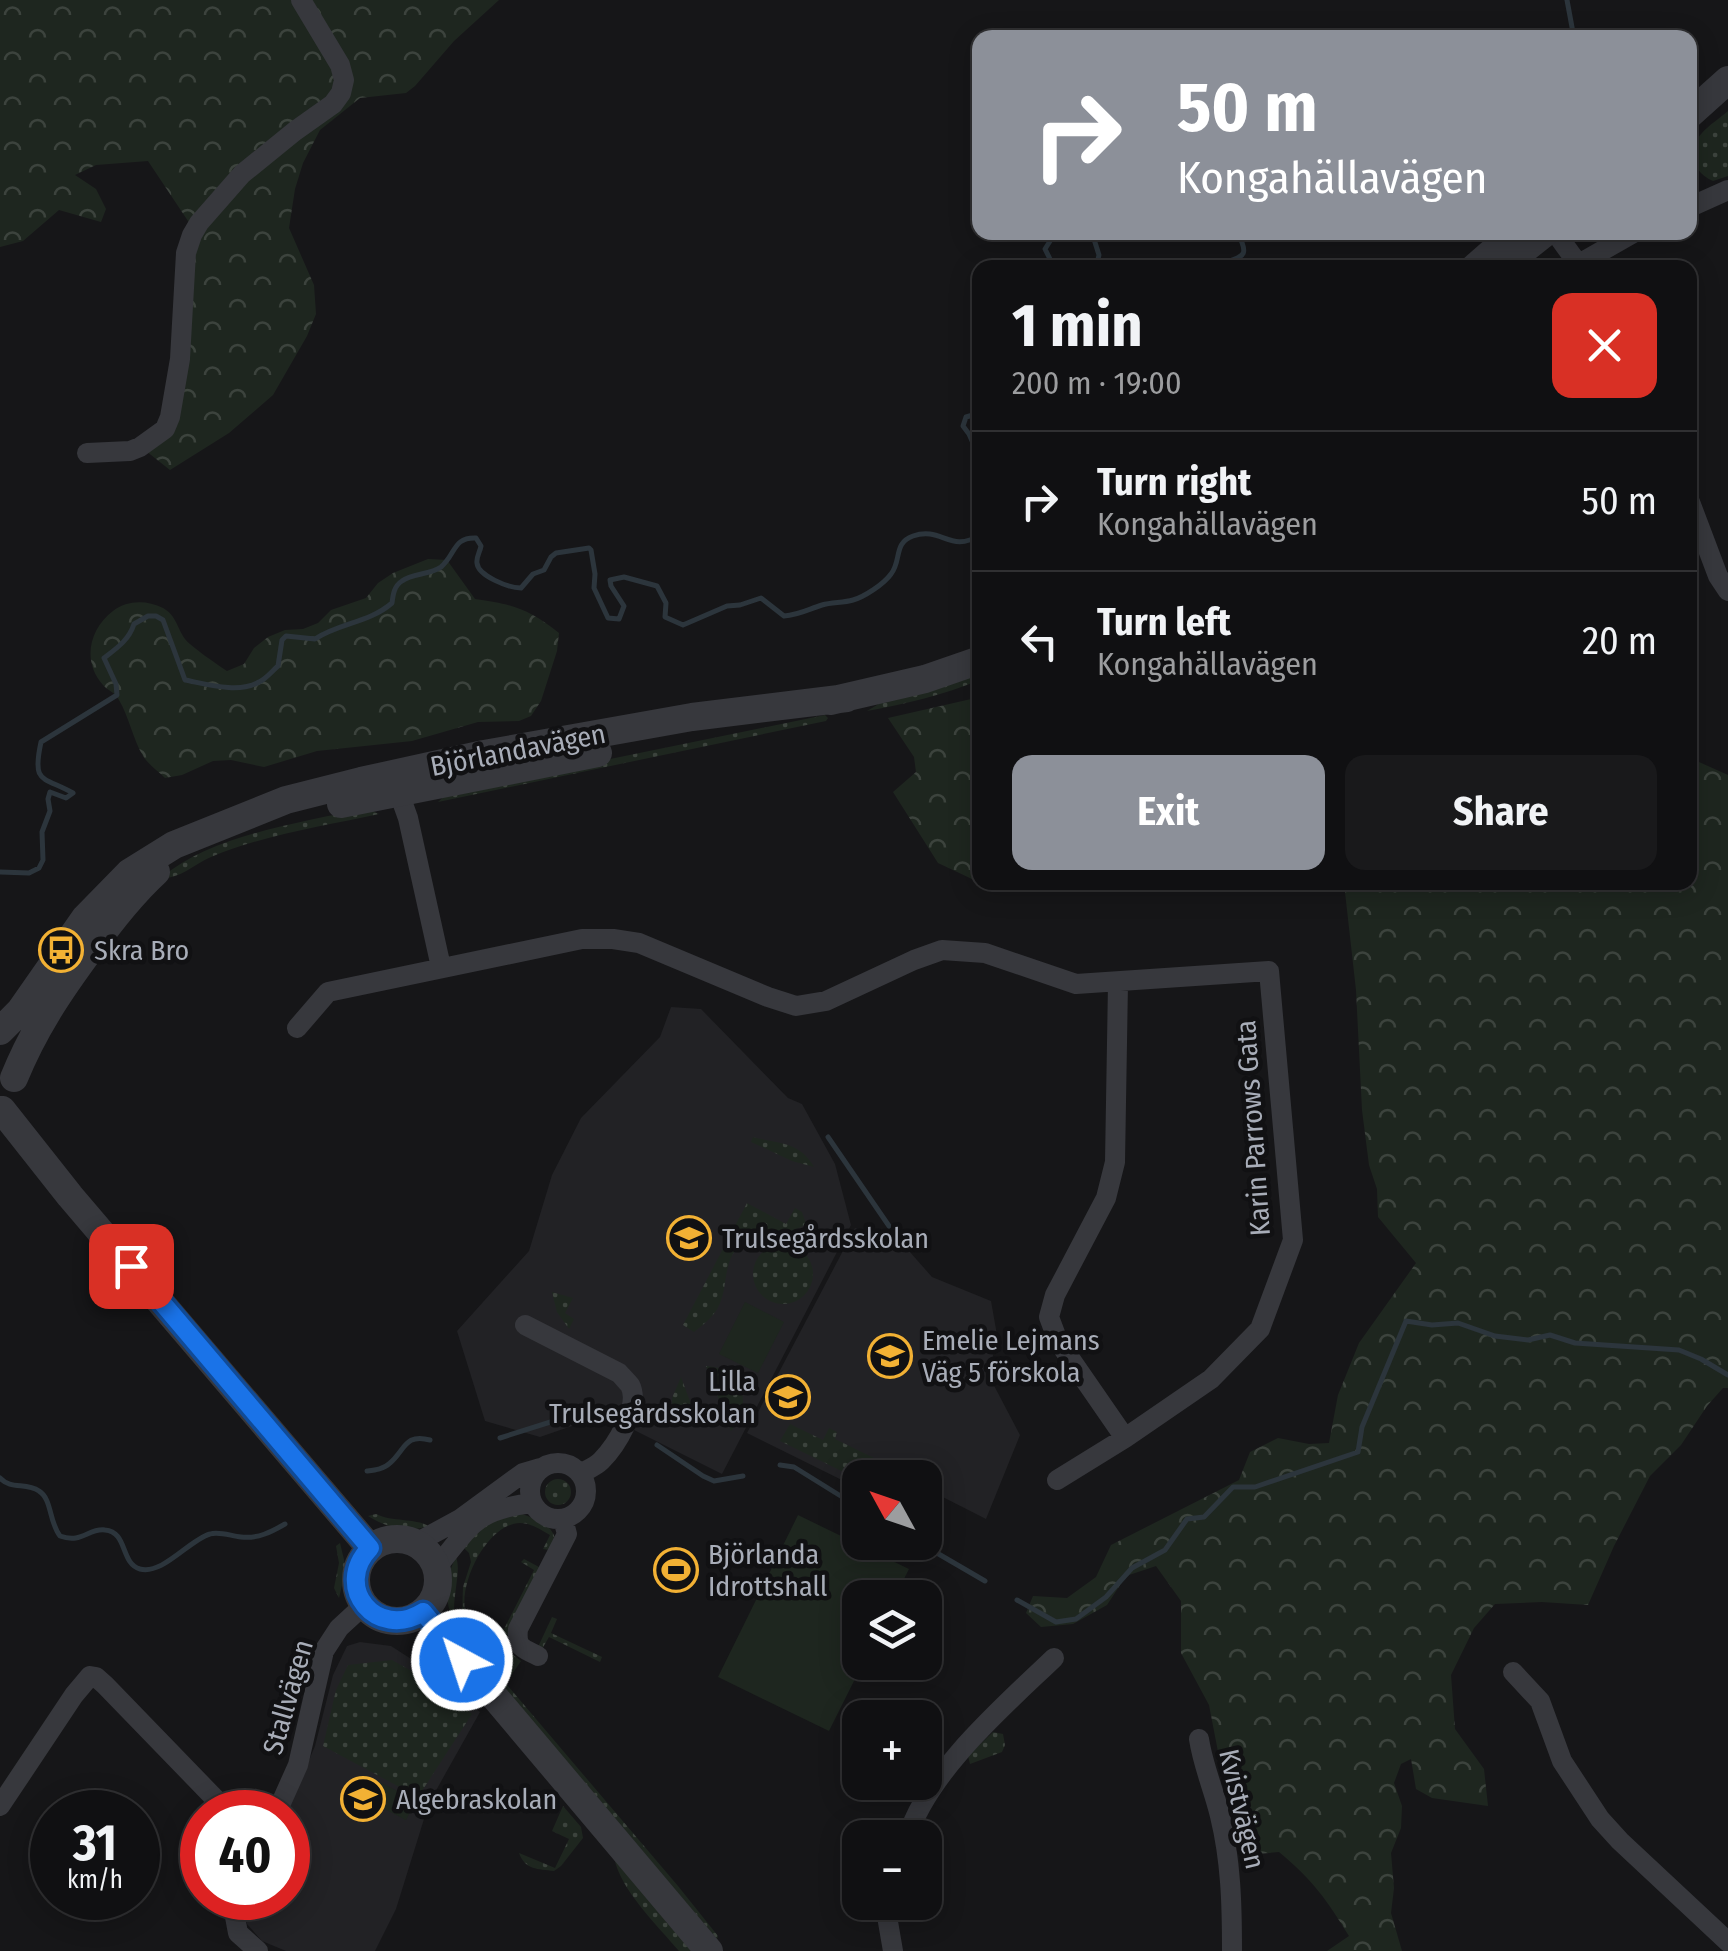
<!DOCTYPE html>
<html lang="en">
<head>
<meta charset="utf-8">
<style>
  :root { --surface:#101012; --page:#19191b; --text:#f1f3f6; --muted:#9c9d9f; --line:#303032; --accent:#8c9099 }
  body { margin:0; font-family:"Fira Sans Condensed",sans-serif; background:var(--page); color:var(--text); height:100vh; display:flex; flex-direction:column; font-size:38px; white-space:nowrap }
  * { box-sizing:border-box; margin:0 }
  p { font-size:32px; color:var(--muted) }
  .icon { flex:none; width:55px; height:55px; fill:none; stroke:currentColor; stroke-width:2; stroke-linecap:round; stroke-linejoin:round }
  .map { position:relative; flex:1; overflow:hidden }
  .sheet { position:absolute; left:972px; top:260px; width:725px; height:630px; display:flex; flex-direction:column; background:var(--surface); border-radius:20px; box-shadow:0 5px 25px #0003,0 0 0 2px var(--line) }
  .sheet>* { flex:none }
  .hud { position:absolute; left:972px; top:30px; width:725px; height:210px; border-radius:20px; box-shadow:0 5px 25px #0003,0 0 0 2px var(--line); background:#8c9099; color:#fff; overflow:hidden }
  .needle { width:65px; rotate:310deg }
  .controls { position:absolute; left:842px; top:1460px; display:grid; gap:20px }
  .controls a { display:grid; place-items:center; width:100px; height:100px; border-radius:20px; background:var(--surface); box-shadow:0 5px 25px #0003,0 0 0 2px var(--line); font-size:50px }
  .speed { position:absolute; left:30px; top:1790px; display:flex; gap:20px; font-size:50px; font-weight:700; text-align:center }
  .speed>* { display:grid; place-content:center; width:130px; height:130px; border-radius:50%; background:var(--surface); box-shadow:0 5px 25px #0003,0 0 0 2px var(--line); line-height:1 }
  .speed small { font-size:25px; font-weight:400 }
  .speed .limit { border:15px solid #d22; background:#fff; color:#111 }
  .pin { position:absolute; display:grid; place-items:center; width:85px; height:85px; color:#fff; margin:-42px; border-radius:20px; box-shadow:0 5px 15px #0006 }
  .me { position:absolute; width:110px; margin:-55px; rotate:320deg; stroke-linejoin:round; filter:drop-shadow(0 0 8px #0008) }
  .turn { display:flex; align-items:center; gap:35px; height:210px; padding:0 40px; font-size:45px }
  .turn .icon { width:130px; height:130px; stroke-width:2.5 }
  .turn b { display:block; font-size:70px; line-height:85px }
  .round { display:grid; place-items:center; flex:none; width:105px; height:105px; border-radius:20px; background:var(--page) }
  .headline { display:flex; align-items:center; justify-content:space-between; height:170px; padding:0 40px }
  h1 { font-size:60px; font-weight:700; line-height:75px }
  .button { display:flex; gap:20px; margin-top:auto; padding:20px 40px }
  .button a { flex:1; height:115px; border-radius:20px; background:var(--accent); color:#fff; font-size:40px; font-weight:700; line-height:115px; text-align:center }
  .button a+a { background:var(--page); color:var(--text) }
  ul { padding:0; list-style:none }
  li { display:flex; align-items:center; gap:30px; height:140px; padding:0 40px; border-top:2px solid var(--line) }
  li div { flex:1 }
  li b { display:block; font-size:38px }
  li em { font-style:normal }
  .map>svg:first-child { display:block }
</style>
</head>
<body>
<div class="map">
<svg width="1728" height="1951" viewBox="0 0 1728 1951">
  <defs>
    <pattern id="grass-dots" width="8" height="8" patternUnits="userSpaceOnUse" patternTransform="scale(2.5)"><rect width="8" height="8" fill="#1e261f"/><path d="M2 2h.1M6 6h.1" fill="none" stroke="#3c433d" stroke-width="1.8" stroke-linecap="round"/></pattern>
    <pattern id="forest-crowns" width="20" height="18" patternUnits="userSpaceOnUse" patternTransform="scale(2.5)"><rect width="20" height="18" fill="#1e261f"/><path d="M2 6a3 3 0 1 1 6 0M12 15a3 3 0 1 1 6 0" fill="none" stroke="#3c433d"/></pattern>
  </defs>
  <rect width="100%" height="100%" fill="#161618"/>
  <path fill="#222225" d="M 671,1007 L 701,1009 L 788,1098 L 802,1104 L 835,1164 L 851,1225 L 722,1474 L 604,1415 L 540,1437 L 485,1421 L 457,1331 L 529,1251 L 552,1175 L 581,1118 L 660,1037 Z
    M 855,1228 L 902,1243 L 932,1277 L 991,1301 L 997,1335 L 989,1376 L 1020,1435 L 986,1519 L 925,1488 L 925,1478 L 904,1477 L 881,1466 L 875,1477 L 860,1478 L 860,1489 L 747,1433 Z
    M 360,1642 L 391,1646 L 422,1666 L 480,1712 L 429,1803 L 396,1909 L 375,1951 L 286,1951 L 262,1941 L 247,1924 L 244,1898 L 288,1898 L 287,1812 L 315,1746 L 333,1675 L 347,1646 Z"/>
  <path fill="url(#grass-dots)" d="M 1728,111 L 1728,176 L 1713,181 C 1692,172 1686,150 1702,133 C 1709,125 1720,118 1728,111 Z
    M 980,673 L 980,680 C 943,695 906,704 867,711 L 882,702 Z
    M 825,715 L 828,718 L 826,721 L 438,802 L 449,792 Z
    M 366,808 L 379,814 C 324,826 263,835 211,857 C 193,865 180,879 161,878 C 213,834 301,823 366,808 Z
    M 753,1137 C 778,1144 800,1141 814,1167 L 792,1161 L 751,1142 Z
    M 747,1203 L 786,1224 L 795,1208 L 802,1212 L 806,1224 C 786,1238 760,1229 740,1245 C 723,1261 728,1284 720,1303 C 715,1316 704,1324 694,1332 L 683,1325 Z
    M753 1274a30 30 0 1 1 60 0a30 30 0 1 1-60 0Z
    M 552,1292 L 573,1298 L 565,1313 L 574,1319 L 569,1329 L 557,1312 Z
    M 706,1366 C 743,1368 754,1404 731,1431 Z
    M 681,1377 L 691,1404 L 672,1411 L 672,1398 Z
    M 790,1424 L 823,1440 L 829,1428 L 837,1432 L 835,1439 L 874,1458 L 865,1477 L 860,1478 L 860,1480 L 780,1441 Z
    M545 1492a13 13 0 1 1 26 0a13 13 0 1 1-26 0Z
    M 376,1514 C 392,1522 414,1518 429,1526 C 407,1533 387,1528 368,1516 Z
    M 522,1514 C 536,1519 550,1523 555,1538 L 550,1550 L 543,1549 L 550,1535 C 541,1530 531,1523 520,1523 C 486,1524 455,1588 467,1618 C 470,1625 478,1630 483,1635 L 491,1622 L 504,1629 L 534,1570 L 521,1562 L 524,1559 L 539,1567 L 539,1573 L 506,1639 L 508,1651 L 521,1661 L 510,1677 L 462,1616 L 463,1587 L 471,1562 L 469,1553 L 462,1546 L 481,1523 Z
    M 340,1543 L 346,1568 L 339,1598 L 334,1588 L 339,1563 L 336,1546 Z
    M 456,1557 C 462,1572 451,1598 455,1620 L 453,1620 C 444,1599 445,1578 456,1557 Z
    M 552,1617 L 557,1619 L 551,1633 L 602,1657 L 600,1662 L 549,1637 L 542,1649 L 538,1647 Z
    M 462,1632 L 678,1886 L 718,1936 L 717,1939 L 459,1634 Z
    M 392,1660 L 444,1689 L 472,1714 L 418,1797 L 323,1746 L 336,1690 L 348,1665 Z
    M 993,1732 L 1003,1734 L 1005,1745 L 1002,1752 L 970,1764 L 968,1756 Z
    M 563,1806 L 581,1827 L 583,1838 L 561,1866 L 554,1871 C 538,1869 525,1870 519,1853 L 555,1868 L 569,1839 L 552,1831 Z
    M 614,1857 L 692,1951 L 679,1951 C 658,1926 620,1890 614,1857 Z"/>
  <path fill="url(#forest-crowns)" d="M 0,0 L 499,0 L 454,41 L 415,86 L 406,93 L 360,98 L 320,130 L 303,163 L 295,189 L 289,228 L 314,285 L 316,314 L 307,336 L 273,395 L 229,433 L 170,470 L 146,451 L 176,424 L 194,255 L 188,221 L 148,161 L 96,165 L 75,175 L 96,189 L 106,209 L 101,222 L 59,210 L 23,241 L 0,247 Z
    M 428,559 L 447,560 L 475,599 C 512,604 529,609 559,633 L 557,651 L 541,701 L 531,716 L 519,721 L 478,722 L 412,741 L 317,751 L 264,767 L 231,760 L 213,761 L 182,775 L 165,778 C 158,771 148,764 143,756 C 133,739 129,717 119,700 C 115,692 108,691 103,685 C 82,662 89,629 113,611 C 128,600 146,600 163,608 C 176,615 177,628 185,639 C 190,646 218,665 227,671 L 244,664 L 254,648 L 268,637 L 285,630 L 303,629 L 318,623 L 331,610 L 366,598 L 378,583 L 393,573 Z
    M 980,697 L 980,867 L 972,879 L 938,863 L 893,792 L 916,772 L 914,757 L 888,718 Z
    M 1690,758 L 1728,775 L 1728,1388 L 1723,1388 L 1707,1406 L 1681,1445 L 1650,1476 L 1614,1546 L 1588,1605 L 1542,1602 L 1495,1604 L 1474,1628 L 1451,1675 L 1455,1729 L 1484,1769 L 1488,1806 L 1432,1798 L 1416,1789 L 1411,1759 L 1401,1764 L 1394,1783 L 1402,1806 L 1401,1828 L 1391,1853 L 1394,1888 L 1391,1913 L 1402,1951 L 1327,1951 L 1349,1936 C 1327,1900 1312,1879 1279,1852 L 1246,1855 L 1220,1762 L 1209,1705 L 1181,1653 L 1181,1601 L 1156,1566 L 1126,1576 L 1107,1605 L 1073,1624 L 1041,1627 L 1026,1613 L 1033,1596 L 1067,1598 L 1096,1577 L 1111,1545 L 1239,1480 L 1250,1452 L 1278,1438 L 1309,1444 L 1329,1443 L 1338,1395 L 1359,1343 L 1416,1263 L 1378,1217 L 1377,1189 L 1369,1165 L 1362,1110 L 1356,990 L 1344,883 L 1690,882 Z"/>
  <path fill="#1e261f" d="M 745,1302 L 784,1322 L 758,1373 L 719,1354 Z
    M 798,1515 L 909,1569 L 895,1597 L 860,1598 L 860,1662 L 863,1663 L 829,1731 L 718,1677 Z
    M 377,1781 L 416,1800 L 406,1820 L 367,1800 Z"/>
  <g fill="none" stroke-linecap="round" stroke-linejoin="round">
    <path stroke="#2c353c" stroke-width="5" d="M 1567,0 L 1574,38
      M 1087,232 L 1093,236 L 1099,255 L 1096,268
      M 1050,268 L 1050,259 L 1045,249 L 1052,238 L 1062,232
      M 1217,268 C 1236,254 1254,263 1237,232
      M 980,413 L 966,417 L 963,426 L 969,434 L 980,459
      M 0,872 L 29,873 L 39,868 L 43,860 L 42,832 L 50,811 L 48,799 L 50,792 L 66,798 L 73,793 C 42,776 32,784 41,742 L 117,695 L 116,684 L 104,658 C 117,648 129,640 134,624 L 148,616 L 156,616 L 163,620 L 185,680 C 206,684 239,694 259,682 C 266,679 272,671 278,666 L 282,640 L 286,636 L 315,639 C 339,623 369,623 392,603 C 393,595 394,586 402,581 C 412,573 430,575 441,567 C 456,554 453,537 476,538 L 481,546 C 480,552 476,557 477,563 C 478,576 509,588 521,588 L 533,574 L 544,570 L 551,557 L 556,553 L 589,548 L 591,550 L 595,574 L 594,588 L 608,618 L 619,619 L 624,606 L 611,586 L 610,580 L 624,577 L 657,586 L 666,603 L 665,617 L 683,625 L 727,606 L 740,605 L 761,598 L 784,616 C 799,615 809,609 822,605 C 832,602 843,603 853,600 C 864,597 884,584 891,574 C 902,560 893,543 913,536 C 942,526 950,554 980,535
      M 828,1137 L 889,1226
      M 500,1438 L 579,1413 L 593,1416
      M 657,1445 L 703,1476 L 714,1481 L 743,1476
      M 780,1465 L 794,1467 L 860,1508
      M 367,1471 C 375,1470 384,1469 390,1463 C 405,1450 405,1433 430,1440
      M 0,1478 C 11,1490 26,1482 39,1491 C 52,1499 49,1522 60,1536 C 82,1544 88,1528 105,1530 C 128,1532 120,1563 140,1569 C 163,1575 189,1540 210,1534 C 219,1531 231,1536 241,1537 C 258,1539 271,1532 285,1524
      M 918,1542 L 985,1581
      M 1017,1600 L 1056,1622 L 1076,1619 L 1106,1597 L 1132,1568 L 1165,1550 L 1187,1519 L 1204,1517 L 1233,1487 L 1255,1487 L 1358,1452 L 1362,1427 L 1406,1321 L 1432,1325 L 1458,1323 L 1495,1336 L 1528,1340 L 1550,1335 L 1575,1343 L 1679,1350 L 1701,1359 L 1728,1375"/>
    <path stroke="#37383d" stroke-width="20" d="M 1690,207 L 1728,190
      M 1555,232 L 1581,268
      M 1579,264 L 1635,232
      M 87,453 L 130,451 L 140,447 L 165,429 L 170,417 L 180,359 L 186,253 L 192,235 L 199,223 L 242,174 L 295,131 L 333,104 L 341,93 L 344,80 L 340,65 L 301,0
      M 1690,502 L 1718,576 L 1728,591
      M 399,793 L 408,818 L 441,967
      M 297,1028 L 328,992 L 582,939 L 613,939 L 639,943 L 768,997 L 796,1006 L 826,1001 L 914,960 L 942,950 L 985,953 L 1076,984 L 1269,971 L 1293,1240 L 1260,1329 L 1211,1379 L 1125,1438 L 1058,1341 L 1049,1317 L 1055,1295 L 1106,1198 L 1115,1162 L 1118,983
      M 525,1325 L 619,1373 C 620,1374 629,1384 630,1385 C 641,1406 616,1446 601,1461 C 596,1466 587,1470 580,1474
      M530 1491a28 28 0 1 1 56 0a28 28 0 1 1-56 0Z
      M 1057,1480 L 1125,1438
      M 416,1543 L 460,1519 L 523,1473 L 540,1468
      M 437,1567 C 471,1525 475,1510 532,1503
      M 538,1656 C 523,1648 516,1649 518,1629 L 567,1534 L 563,1519
      M 1513,1672 L 1540,1701 L 1562,1761 L 1600,1819 L 1620,1841 L 1728,1942
      M 1199,1739 C 1203,1766 1214,1790 1220,1816 C 1231,1861 1232,1905 1232,1951
      M 0,1806 L 74,1695 L 90,1676 L 96,1677 L 105,1685 L 228,1812
      M 277,1812 L 298,1765 L 324,1651 L 339,1628 L 364,1605
      M 907,1838 C 928,1771 1004,1706 1054,1658
      M 235,1898 L 233,1906 L 238,1933 L 258,1951
      M 890,1902 L 888,1922 L 893,1951"/>
    <path stroke="#37383d" stroke-width="28" d="M 1690,114 L 1728,80
      M 1474,268 L 1515,232
      M 1501,268 L 1546,232
      M 830,701 L 925,679 L 980,660
      M 341,804 L 598,753
      M 0,1031 L 20,1011 L 85,918 L 129,873 L 174,845 L 286,800 L 361,781 L 484,754 L 692,717 L 847,698
      M 14,1078 C 34,1029 59,992 90,950 C 110,922 130,896 156,872
      M 2,1110 L 70,1196 L 370,1548
      M356 1580a41 41 0 1 1 82 0a41 41 0 1 1-82 0Z
      M 423,1612 L 709,1951"/>
  </g>
  <g fill="none" stroke-linecap="round" stroke-linejoin="round">
    <g stroke="#114b97" stroke-width="25">
      <path id="route" d="M 131,1266 L 370,1548 C 332,1587 377,1641 423,1612 L 462,1660"/>
    </g>
    <use href="#route" stroke="#1a73e8" stroke-width="18"/>
  </g>
  <defs>
    <g id="bus-ring" transform="scale(2.25)"><circle r="9.5" fill="#111113" stroke="#f2b134" stroke-width="1.5"/><path d="M-5-6H5V4H4V6H2V4H-2V6H-4V4H-5ZM-3.5-4V0h7V-4ZM-3.5 1.2v1.5H-2V1.2ZM2 1.2v1.5H3.5V1.2Z" fill="#f2b134"/></g>
    <g id="school-ring" transform="scale(2.25)"><circle r="9.5" fill="#111113" stroke="#f2b134" stroke-width="1.5"/><path d="M0-5L7-2L0 1L-7-2ZM-4 1L0 2.5L4 1V4Q0 6-4 4Z" fill="#f2b134"/></g>
    <g id="stadium-ring" transform="scale(2.25)"><circle r="9.5" fill="#111113" stroke="#f2b134" stroke-width="1.5"/><path d="M0-5a6.5 5 0 1 0 0 10a6.5 5 0 1 0 0-10ZM-3.5-1.8h7v3.6h-7Z" fill="#f2b134"/></g>
  </defs>
  <g fill-rule="evenodd">
    <use href="#bus-ring" x="61" y="950"/>
    <use href="#school-ring" x="689" y="1238"/>
    <use href="#school-ring" x="890" y="1356"/>
    <use href="#school-ring" x="788" y="1397"/>
    <use href="#stadium-ring" x="676" y="1570"/>
    <use href="#school-ring" x="363" y="1799"/>
  </g>
  <g text-anchor="middle" dominant-baseline="central" stroke-width="9" stroke-linejoin="round" paint-order="stroke">
    <g font-size="28" fill="#a8adb8" stroke="#111113">
      <text transform="translate(518 750) rotate(-11)">Björlandavägen</text>
      <text transform="translate(1253 1128) rotate(-94)">Karin Parrows Gata</text>
      <text transform="translate(288 1697) rotate(-74)">Stallvägen</text>
      <text transform="translate(1242 1809) rotate(77)">Kvistvägen</text>
    </g>
    <g font-size="28" fill="#a8adb8" stroke="#111113" text-anchor="start">
      <text x="94" y="950">Skra Bro</text>
      <text x="722" y="1238">Trulsegårdsskolan</text>
      <text x="922" y="1340">Emelie Lejmans<tspan x="922" dy="32">Väg 5 förskola</tspan></text>
      <text x="756" y="1381" text-anchor="end">Lilla<tspan x="756" dy="32">Trulsegårdsskolan</tspan></text>
      <text x="708" y="1554">Björlanda<tspan x="708" dy="32">Idrottshall</tspan></text>
      <text x="396" y="1799">Algebraskolan</text>
    </g>
  </g>
</svg>
<div class="controls">
<a><svg class="needle" viewBox="-14 -14 28 28"><path d="M0-13l5 13h-10z" fill="#e53935"/><path d="M0 13l5-13h-10z" fill="#9c9d9f"/></svg></a>
<a><svg class="icon" aria-label="layers" viewBox="0 0 24 24"><path d="M12 4l9 5-9 5-9-5zM3 14l9 5 9-5"/></svg></a>
<a>+</a>
<a>−</a>
</div>
<div class="speed"><div>31<small>km/h</small></div><div class="limit">40</div></div>
<div class="pin" style="left:131px;top:1266px;background:#d93025"><svg class="icon" aria-label="arrive" viewBox="0 0 24 24"><path d="M6 21V4h12l-3 4 3 4H6"/></svg></div>
<svg class="me" style="left:462px;top:1660px" viewBox="-20 -20 40 40"><circle r="17" fill="#1a73e8" stroke="#fff" stroke-width="3"/><path d="M0-11L8 9 0 5-8 9z" fill="#fff"/></svg>
<div class="hud">
<div class="turn"><svg class="icon" aria-label="right" viewBox="0 0 24 24"><path d="M7 20v-9h11M14 6l5 5-5 5"/></svg><div><b>50 m</b>Kongahällavägen</div></div>
</div>
<section class="sheet">
<div class="headline"><div><h1>1 min</h1><p>200 m · 19:00</p></div><a class="round" style="background:#d93025;color:#fff"><svg class="icon" aria-label="close" viewBox="0 0 24 24"><path d="M6 6l12 12M18 6L6 18"/></svg></a></div>
<ul>
<li><svg class="icon" aria-label="right" viewBox="0 0 24 24"><path d="M7 20v-9h11M14 6l5 5-5 5"/></svg><div><b>Turn right</b><p>Kongahällavägen</p></div><em>50 m</em></li>
<li><svg class="icon" aria-label="left" viewBox="0 0 24 24"><path d="M17 20v-9H6M10 6l-5 5 5 5"/></svg><div><b>Turn left</b><p>Kongahällavägen</p></div><em>20 m</em></li>
</ul>
<div class="button"><a>Exit</a><a>Share</a></div>
</section>
</div>
</body>
</html>
